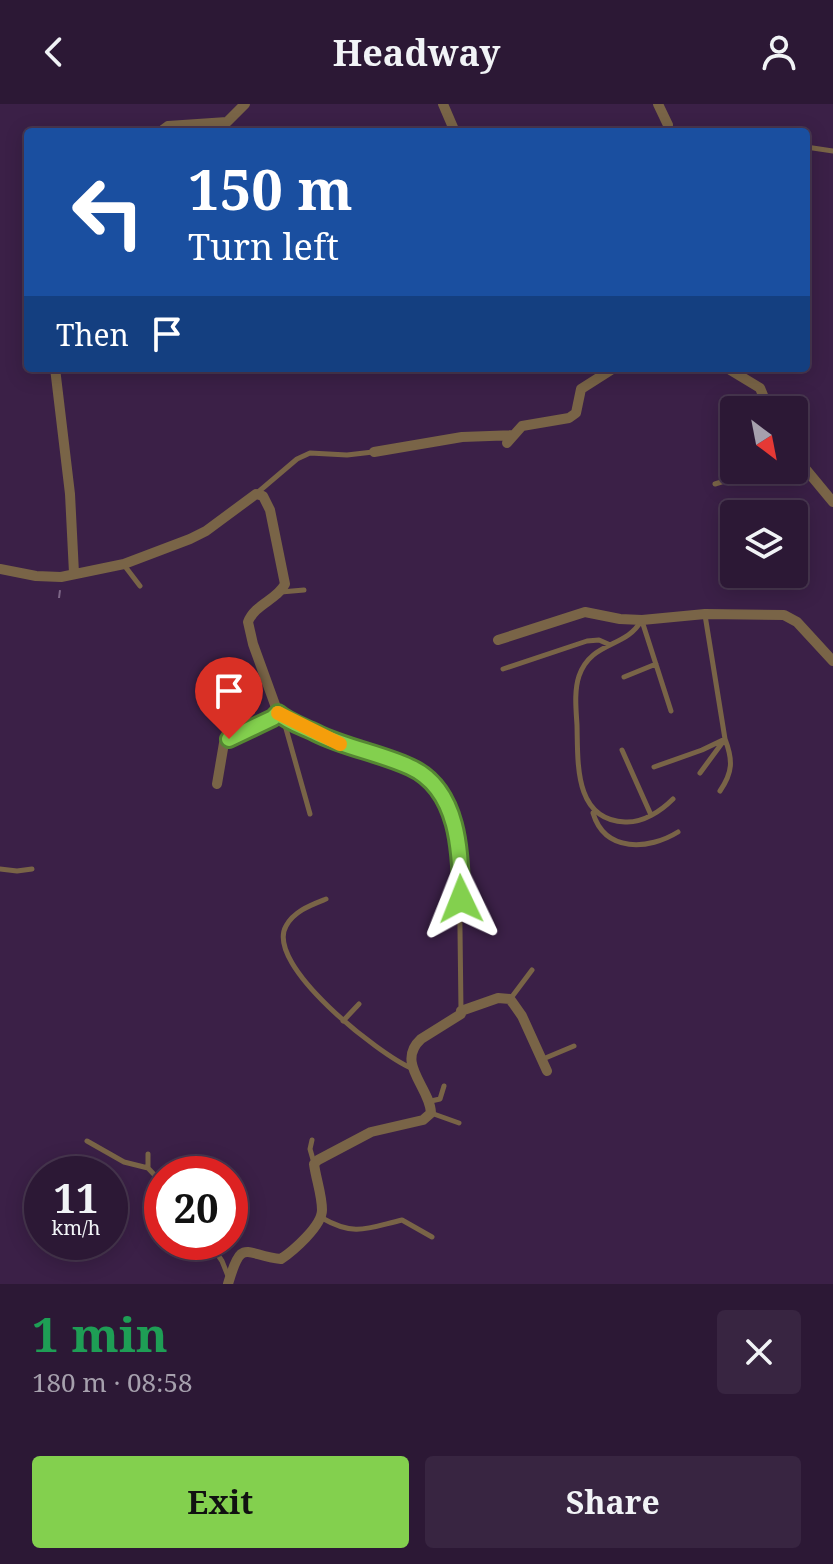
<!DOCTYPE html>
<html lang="en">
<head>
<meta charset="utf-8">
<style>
  :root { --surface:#2c1835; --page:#382541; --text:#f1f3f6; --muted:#a6a0ad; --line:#483750; --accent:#83d04e }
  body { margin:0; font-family:"Noto Serif",serif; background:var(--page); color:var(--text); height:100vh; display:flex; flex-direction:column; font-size:30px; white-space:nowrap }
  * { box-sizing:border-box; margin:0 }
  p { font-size:26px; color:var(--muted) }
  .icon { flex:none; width:44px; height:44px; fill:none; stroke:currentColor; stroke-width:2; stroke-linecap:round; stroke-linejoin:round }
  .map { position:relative; height:1180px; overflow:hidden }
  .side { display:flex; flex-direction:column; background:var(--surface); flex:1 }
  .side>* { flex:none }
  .top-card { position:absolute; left:24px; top:24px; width:786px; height:244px; border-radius:8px; box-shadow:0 4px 20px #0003,0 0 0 2px var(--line); background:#1a4fa0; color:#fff; overflow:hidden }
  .needle { width:52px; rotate:148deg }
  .buttons { position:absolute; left:720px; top:292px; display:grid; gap:16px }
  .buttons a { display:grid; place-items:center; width:88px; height:88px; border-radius:8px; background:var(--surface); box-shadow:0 4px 20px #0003,0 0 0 2px var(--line); font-size:40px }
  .speed { position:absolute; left:24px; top:1052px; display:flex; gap:16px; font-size:40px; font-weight:700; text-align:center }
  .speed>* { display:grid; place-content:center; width:104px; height:104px; border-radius:50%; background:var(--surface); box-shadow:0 4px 20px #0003,0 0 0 2px var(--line); line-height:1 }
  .speed small { font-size:20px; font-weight:400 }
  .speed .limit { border:12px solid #d22; background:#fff; color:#111 }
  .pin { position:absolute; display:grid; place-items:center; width:68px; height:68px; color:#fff; margin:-82px -34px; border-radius:50% 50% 50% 0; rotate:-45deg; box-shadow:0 0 8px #0007 }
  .pin .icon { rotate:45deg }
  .me { position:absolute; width:88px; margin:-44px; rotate:358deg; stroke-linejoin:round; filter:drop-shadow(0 0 6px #0008) }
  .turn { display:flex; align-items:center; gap:28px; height:168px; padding:0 32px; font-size:36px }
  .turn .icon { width:104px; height:104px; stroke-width:2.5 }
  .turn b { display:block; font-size:56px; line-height:68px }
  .then { display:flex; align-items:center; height:76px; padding:0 32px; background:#0003; gap:16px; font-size:30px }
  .round { display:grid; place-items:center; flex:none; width:84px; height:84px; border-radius:8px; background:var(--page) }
  .headline { display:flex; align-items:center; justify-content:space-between; height:136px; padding:0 32px }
  h1 { font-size:48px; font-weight:700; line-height:60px; color:#1e9e55 }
  .primary-button { display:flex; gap:16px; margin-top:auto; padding:16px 32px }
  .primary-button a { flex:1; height:92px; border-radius:8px; background:var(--accent); color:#111; font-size:32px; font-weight:700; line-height:92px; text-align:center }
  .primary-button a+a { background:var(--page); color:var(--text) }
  header { display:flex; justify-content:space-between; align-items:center; height:104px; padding:0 32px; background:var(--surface); font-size:36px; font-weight:700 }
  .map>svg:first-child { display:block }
</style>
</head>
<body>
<header><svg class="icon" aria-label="back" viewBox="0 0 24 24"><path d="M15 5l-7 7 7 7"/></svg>Headway<svg class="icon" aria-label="person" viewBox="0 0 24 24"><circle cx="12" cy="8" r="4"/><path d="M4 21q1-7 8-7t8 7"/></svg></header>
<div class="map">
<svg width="833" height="1180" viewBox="0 0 833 1180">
  <rect width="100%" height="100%" fill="#3b2047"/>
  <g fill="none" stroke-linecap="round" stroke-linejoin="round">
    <path stroke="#7d6687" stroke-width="2" stroke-dasharray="8 4" stroke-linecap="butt" d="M 59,494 L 60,486"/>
    <path stroke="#796447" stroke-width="5" d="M 806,43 L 833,47
      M 715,380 L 759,366
      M 257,389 L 297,355 L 310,349 L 347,351 L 373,348
      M 124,461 L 140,482
      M 281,488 L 304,486
      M 641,517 C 626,544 591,537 579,572 C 574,587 576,605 577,621 C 578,659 574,716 625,718 C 643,719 661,707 673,695
      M 642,517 L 671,607
      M 503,565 L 587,537 L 599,536 L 608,540
      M 624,573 L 656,560
      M 279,610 L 334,638 L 410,662 L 437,683 L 450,709 L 459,745 L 461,907
      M 283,614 L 310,710
      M 622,646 L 651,711
      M 654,663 L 702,646 L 725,635 C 733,656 733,668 720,687
      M 700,669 L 725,635 L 705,511
      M 593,709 C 605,749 649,746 678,728
      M 0,765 L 17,767 L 32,765
      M 326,795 C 311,801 294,807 286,822 C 264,861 380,951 411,964
      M 511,894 L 532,866
      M 343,917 L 359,900
      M 543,955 L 574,942
      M 431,997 L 440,995 L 444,982
      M 431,1009 L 459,1019
      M 312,1036 L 310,1045 L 314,1059
      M 87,1037 L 124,1058 L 148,1064
      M 148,1050 L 148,1064 L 162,1079
      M 322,1114 C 355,1133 368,1124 402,1116 L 432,1133
      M 209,1138 L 222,1157 L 228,1172"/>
    <path stroke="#796447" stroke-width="10" d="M 443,0 L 455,28
      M 658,0 L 668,21
      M 160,28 L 168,22 L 227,18 L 245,0
      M 55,264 L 70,390 L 74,469
      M 727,264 L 760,284 L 769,306
      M 507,339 L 522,322 L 569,314 L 576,309 L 581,285 L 614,264
      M 374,348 L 462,333 L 514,331
      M 794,351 L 833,398
      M 0,465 L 36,472 L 61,473 L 124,460 L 190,435 L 206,427 L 256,390 L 263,392 L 270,406 L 285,480 C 277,496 255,500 248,518 L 253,540 L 278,609 L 273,614 L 224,639 L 217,680
      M 498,536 L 585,508 L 620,515 L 642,516 L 705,510 L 784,511 L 797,518 L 833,557
      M 228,1180 C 242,1132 244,1151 281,1155 C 293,1147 322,1122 322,1106 C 322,1091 316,1075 314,1060 L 318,1056 L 371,1028 L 423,1016 L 431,1009 C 430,983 395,959 421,935 L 461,910 L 461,907 L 498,894 L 510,895 L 522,912 L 547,967"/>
  </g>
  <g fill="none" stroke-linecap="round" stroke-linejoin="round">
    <g stroke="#558733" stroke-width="20">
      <path id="route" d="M 229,635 L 273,614 L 278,609 C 288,618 304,623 316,629 C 346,644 380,649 410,663 C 459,685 461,749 461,795"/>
    </g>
    <use href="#route" stroke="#83d04e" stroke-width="14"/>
    <path stroke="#f59e0b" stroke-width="14" d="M 278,609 L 340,640"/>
  </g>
</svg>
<div class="buttons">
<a><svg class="needle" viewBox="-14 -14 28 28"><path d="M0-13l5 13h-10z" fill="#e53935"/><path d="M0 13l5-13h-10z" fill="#a6a0ad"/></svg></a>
<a><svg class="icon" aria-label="layers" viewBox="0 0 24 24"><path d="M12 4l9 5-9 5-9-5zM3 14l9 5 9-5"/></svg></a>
</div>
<div class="speed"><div>11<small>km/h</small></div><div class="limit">20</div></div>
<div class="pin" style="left:229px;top:635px;background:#d93025"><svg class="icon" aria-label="arrive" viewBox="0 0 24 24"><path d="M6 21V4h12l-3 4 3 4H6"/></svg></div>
<svg class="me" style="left:461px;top:795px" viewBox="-20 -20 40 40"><path d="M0-17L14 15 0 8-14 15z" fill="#83d04e" stroke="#fff" stroke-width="4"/></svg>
<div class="top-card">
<div class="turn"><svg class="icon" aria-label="left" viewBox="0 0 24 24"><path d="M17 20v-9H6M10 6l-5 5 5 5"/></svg><div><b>150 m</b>Turn left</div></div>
<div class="then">Then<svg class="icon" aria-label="arrive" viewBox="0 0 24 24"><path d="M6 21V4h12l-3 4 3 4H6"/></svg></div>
</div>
</div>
<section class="side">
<div class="headline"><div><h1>1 min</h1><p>180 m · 08:58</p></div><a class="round"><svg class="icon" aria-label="close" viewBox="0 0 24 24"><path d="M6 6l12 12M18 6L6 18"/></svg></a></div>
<div class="primary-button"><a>Exit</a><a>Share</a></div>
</section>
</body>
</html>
